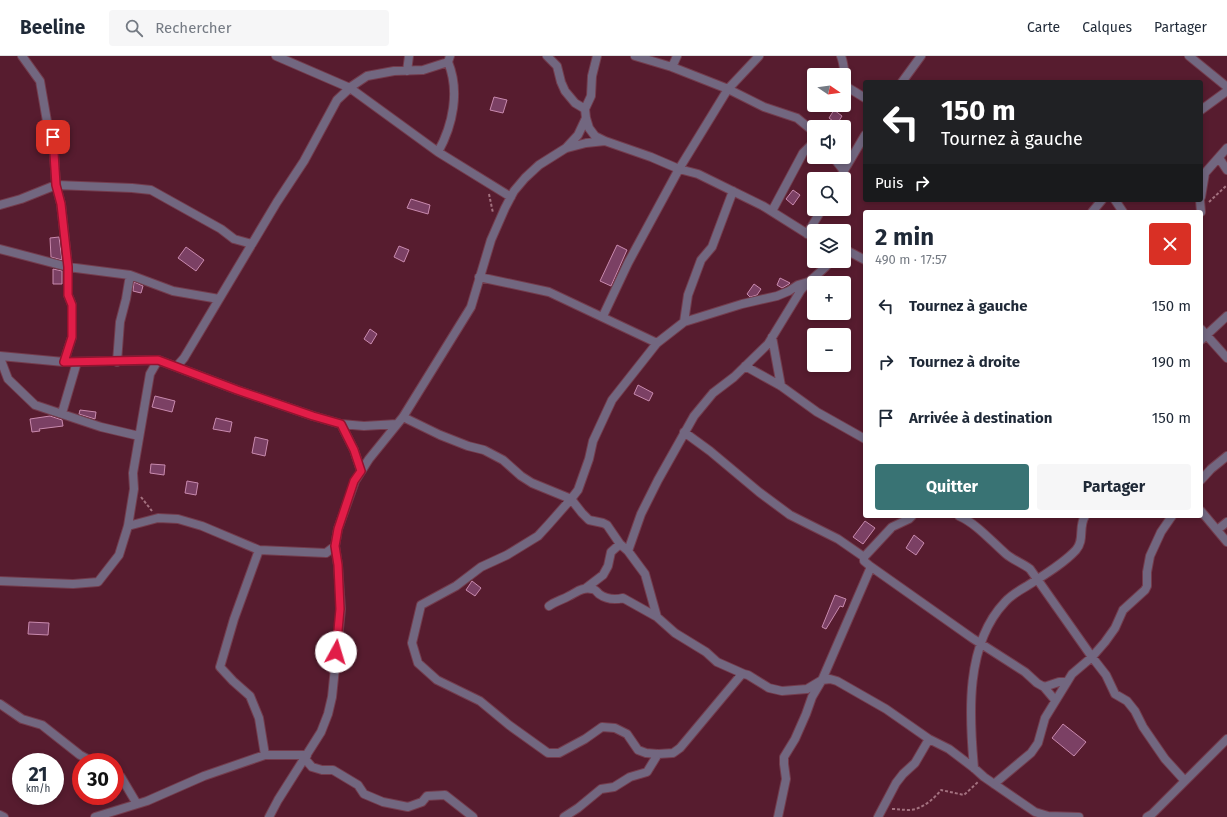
<!DOCTYPE html>
<html lang="fr">
<head>
<meta charset="utf-8">
<style>
  :root { --surface:#fff; --page:#f6f6f7; --text:#1f2937; --muted:#747a83; --line:#e0e1e3; --accent:#397374 }
  body { margin:0; font-family:"Fira Sans",sans-serif; background:var(--page); color:var(--text); height:100vh; display:flex; flex-direction:column; font-size:15px; white-space:nowrap }
  * { box-sizing:border-box; margin:0 }
  p { font-size:13px; color:var(--muted) }
  .icon { flex:none; width:22px; height:22px; fill:none; stroke:currentColor; stroke-width:2; stroke-linecap:round; stroke-linejoin:round }
  .map { position:relative; flex:1; overflow:hidden }
  .panel { position:absolute; left:863px; top:154px; width:340px; height:308px; display:flex; flex-direction:column; background:var(--surface); border-radius:4px; box-shadow:0 2px 6px #0003 }
  .panel>* { flex:none }
  .hud { position:absolute; left:863px; top:24px; width:340px; height:122px; border-radius:4px; box-shadow:0 2px 6px #0003; background:#202124; color:#fff; overflow:hidden }
  .needle { width:26px; rotate:103deg }
  .controls { position:absolute; left:807px; top:12px; display:grid; gap:8px }
  .controls a { display:grid; place-items:center; width:44px; height:44px; border-radius:4px; background:var(--surface); box-shadow:0 2px 6px #0003; font-size:20px }
  .speed { position:absolute; left:12px; top:697px; display:flex; gap:8px; font-size:20px; font-weight:700; text-align:center }
  .speed>* { display:grid; place-content:center; width:52px; height:52px; border-radius:50%; background:var(--surface); box-shadow:0 2px 6px #0003; line-height:1 }
  .speed small { font-size:10px; font-weight:400 }
  .speed .limit { border:6px solid #d22; background:#fff; color:#111 }
  .pin { position:absolute; display:grid; place-items:center; width:34px; height:34px; color:#fff; margin:-17px; border-radius:8px; box-shadow:0 2px 6px #0006 }
  .me { position:absolute; width:44px; margin:-22px; rotate:6deg; stroke-linejoin:round; filter:drop-shadow(0 0 3px #0008) }
  .turn { display:flex; align-items:center; gap:14px; height:84px; padding:0 12px; font-size:18px }
  .turn .icon { width:52px; height:52px; stroke-width:2.5 }
  .turn b { display:block; font-size:28px; line-height:34px }
  .then { display:flex; align-items:center; height:38px; padding:0 12px; background:#0003; gap:8px; font-size:15px }
  .round { display:grid; place-items:center; flex:none; width:42px; height:42px; border-radius:4px; background:var(--page) }
  .overview { display:flex; align-items:center; justify-content:space-between; height:68px; padding:0 12px }
  h1 { font-size:24px; font-weight:700; line-height:30px }
  .button { display:flex; gap:8px; margin-top:auto; padding:8px 12px }
  .button a { flex:1; height:46px; border-radius:4px; background:var(--accent); color:#fff; font-size:16px; font-weight:700; line-height:46px; text-align:center }
  .button a+a { background:var(--page); color:var(--text) }
  ul { padding:0; list-style:none }
  li { display:flex; align-items:center; gap:12px; height:56px; padding:0 12px }
  li div { flex:1 }
  li b { display:block; font-size:15px }
  li em { font-style:normal }
  header { display:flex; align-items:center; gap:24px; box-sizing:border-box; height:56px; padding:0 20px; background:var(--surface); border-bottom:1px solid var(--line) }
  header strong { font-size:19px }
  nav { display:flex; gap:22px; margin-inline-start:auto; font-size:14px }
  .search { width:280px; height:36px; background:var(--page); display:flex; align-items:center; gap:10px; box-sizing:border-box; padding:0 14px; border-radius:4px; color:var(--muted); font-size:15px }
  .map>svg:first-child { display:block }
</style>
</head>
<body>
<header>
<strong>Beeline</strong>
<div class="search"><svg class="icon" aria-label="search" viewBox="0 0 24 24"><circle cx="10" cy="10" r="6"/><path d="M15 15l6 6"/></svg>Rechercher</div>
<nav><a>Carte</a><a>Calques</a><a>Partager</a></nav>
</header>
<div class="map">
<svg width="1227" height="761" viewBox="0 0 1227 761">
  <rect width="100%" height="100%" fill="#571c2f"/>
  <path fill="#7b4064" stroke="#c98aae" d="M 494,41 L 507,44 L 503,57 L 490,54 Z
    M 834,54 L 842,60 L 837,68 L 829,62 Z
    M 793,134 L 800,139 L 793,149 L 786,143 Z
    M 411,143 L 430,149 L 428,158 L 407,152 Z
    M 59,181 L 62,204 L 51,201 L 50,182 Z
    M 617,189 L 627,194 L 611,230 L 600,225 Z
    M 399,190 L 409,194 L 404,206 L 394,201 Z
    M 186,191 L 204,204 L 196,215 L 178,202 Z
    M 53,213 L 62,215 L 62,228 L 53,228 Z
    M 780,222 L 790,227 L 789,228 L 782,232 L 777,229 Z
    M 134,226 L 143,230 L 141,237 L 133,235 Z
    M 754,228 L 761,233 L 757,239 L 750,241 L 747,238 Z
    M 370,273 L 377,278 L 371,288 L 364,283 Z
    M 638,329 L 653,337 L 649,345 L 634,338 Z
    M 155,340 L 175,345 L 172,356 L 152,351 Z
    M 80,354 L 96,356 L 95,363 L 79,358 Z
    M 50,360 L 62,364 L 63,370 L 39,373 L 40,375 L 32,376 L 30,363 Z
    M 216,362 L 232,366 L 230,376 L 213,373 Z
    M 255,381 L 268,384 L 265,400 L 252,397 Z
    M 151,408 L 165,409 L 164,419 L 150,417 Z
    M 187,425 L 198,427 L 196,439 L 185,437 Z
    M 865,465 L 875,472 L 863,488 L 853,481 Z
    M 914,479 L 924,487 L 916,499 L 906,492 Z
    M 472,525 L 481,532 L 475,540 L 466,534 Z
    M 835,539 L 846,543 L 843,551 L 840,550 L 826,573 L 822,571 Z
    M 29,566 L 49,567 L 48,579 L 28,578 Z
    M 1063,668 L 1086,686 L 1074,700 L 1052,682 Z"/>
  <g fill="none" stroke-linecap="round" stroke-linejoin="round">
    <g stroke="#733c4d" stroke-width="10">
      <path id="street" d="M 22,0 L 40,25 L 48,71 L 53,81 L 56,129 L 61,148 L 68,211 L 68,239 L 72,249 L 72,281 L 64,306
        M 276,0 L 350,32 L 438,96 L 511,141
        M 547,0 L 557,10 L 561,26 L 565,35 L 575,47 L 585,53
        M 597,0 L 592,20 L 591,40 L 585,53 L 586,62 L 589,72 L 595,80 L 605,85 L 651,101 L 679,113 L 698,118 L 763,150 L 814,182
        M 635,0 L 672,11 L 728,33 L 764,51 L 797,62 L 814,76
        M 841,0 C 845,10 844,21 847,31 L 865,42
        M 1189,0 L 1227,31
        M 672,11 L 677,0
        M 407,15 L 409,0
        M 902,26 L 921,0
        M 1201,54 L 1227,35
        M 567,92 L 586,87 L 605,85
        M 438,96 C 453,69 460,35 448,6
        M 833,101 L 844,115
        M 1219,102 L 1227,114
        M 839,123 L 865,79
        M 1201,141 L 1205,117 L 1227,92
        M 1115,144 L 1123,156
        M 1200,144 L 1201,156
        M 0,149 L 21,143 L 56,129 L 132,132 L 151,134 L 221,173 L 234,183 L 252,188
        M 772,155 L 803,97 L 814,86
        M 1092,156 L 1102,144
        M 807,178 L 822,153
        M 0,193 L 68,211 L 130,219 L 173,235 L 219,243
        M 844,193 L 865,204
        M 479,221 L 549,236 L 657,287
        M 808,226 L 798,229 L 789,235 L 777,240 L 742,248 L 684,266 L 657,287 L 612,344 L 593,385 L 589,403 L 578,434 L 571,443 L 549,468 L 538,480 L 507,499 L 481,511 L 456,530 L 421,549 L 412,587 L 418,607 L 437,624 L 480,645 L 509,669 L 548,697 L 559,697 L 585,683 L 602,671 L 615,672 L 627,678 L 638,694 L 646,697 L 658,698 L 673,697 L 680,692 L 741,619 L 744,618 L 748,619 L 769,632 L 782,635 L 807,633 L 822,624 L 830,623 L 837,625 L 886,653 L 929,683 L 949,693 L 974,712 L 984,721 L 1035,756 L 1048,760 L 1079,761
        M 603,260 L 628,207 L 679,113 L 728,33 L 759,0
        M 684,266 L 688,239 L 701,204 L 712,191 L 733,135
        M 1201,273 L 1227,302
        M 772,281 L 781,330
        M 1201,284 L 1227,260
        M 0,300 L 64,306 L 158,304 L 237,334 L 313,360 L 341,368 L 364,370 L 397,368
        M 0,302 L 8,323 L 35,349 L 101,371 L 139,380
        M 117,306 L 120,266 L 126,243 L 130,219
        M 177,310 L 184,302 L 277,146 L 304,105 L 337,44 L 352,30 L 367,20 L 394,15 L 423,14 L 448,6 L 450,0
        M 745,310 L 781,330 L 817,356 L 865,383
        M 62,357 L 77,306
        M 403,361 L 440,379 L 468,390 L 484,394 L 503,404 L 521,420 L 532,427 L 571,443 L 582,457 L 589,464 L 603,467 L 607,469 L 620,488 L 628,495 L 645,518 L 657,561 L 675,577 L 706,596 L 717,606 L 744,618
        M 341,368 L 354,394 L 361,415
        M 684,376 L 710,395 L 759,436 L 790,459 L 838,483 L 864,501
        M 1201,424 L 1211,413 L 1227,400
        M 1201,455 L 1227,486
        M 959,460 C 977,468 991,485 1006,498 C 1013,504 1022,507 1030,513 L 1092,601 L 1106,619 L 1115,638 L 1127,645 L 1135,655 L 1143,671 L 1165,703 L 1185,725
        M 128,470 L 158,462 L 178,463 L 202,470 L 259,494 L 326,497 L 335,490
        M 1217,474 L 1227,466
        M 259,494 L 234,563 L 220,611 L 233,625 L 250,640 L 259,662 L 265,699
        M 628,495 L 641,458 L 658,424 L 694,360 L 713,337 L 734,321 L 768,288 L 801,234 C 810,223 822,216 831,205
        M 870,510 L 972,582 L 1025,616 L 1037,627 L 1044,631 L 1055,644
        M 0,525 L 73,528 L 98,526 L 119,499 L 128,470 L 134,433 L 133,417 L 150,318 L 158,304
        M 586,532 L 603,519 L 608,510 L 611,496 L 620,488
        M 549,550 C 556,545 562,544 569,540 C 577,536 582,531 592,533 C 595,533 597,536 599,538 C 606,543 615,544 623,542 L 657,561
        M 1044,631 L 1059,626 L 1067,626
        M 0,648 L 22,663 L 42,669 L 80,699 L 93,706
        M 305,703 L 312,711 L 322,714 L 333,714 L 358,729 L 364,738 L 383,746 L 408,751 L 422,746 L 427,740 L 445,739 L 473,761
        M 974,712 C 969,659 965,588 1005,546 C 1011,539 1020,534 1027,530 C 1044,519 1063,508 1076,494 C 1085,484 1078,471 1085,460
        M 115,718 L 121,721 L 137,748
        M 994,728 L 1031,697 L 1038,687 L 1045,662 L 1072,618 L 1092,601 L 1105,586 L 1115,572 L 1123,554 L 1145,534 L 1147,530 L 1147,516 L 1150,500 L 1161,476 L 1172,460
        M 0,759 L 4,761
        M 95,761 L 147,745 L 204,720 L 265,699 L 307,699
        M 269,761 L 278,744 L 321,676 L 328,658 L 332,641 L 341,553 L 338,509 L 335,490 L 338,473 L 355,425 L 369,403 L 403,361 L 471,251 L 491,184 L 505,152 L 514,135 L 525,122 L 539,109 L 566,92 L 578,79 L 586,62
        M 564,761 L 578,752 L 601,733 L 614,731 L 630,721 L 647,716 L 658,698
        M 778,761 L 786,723 L 784,708 L 784,701 L 795,683 L 806,658 L 812,641 L 822,624 L 870,513 L 870,510 L 864,505 L 864,501 L 892,471 L 909,463 L 912,460
        M 878,761 L 896,727 L 903,718 L 915,707 L 929,683
        M 1147,761 L 1152,758 L 1227,683"/>
    </g>
    <path stroke="#a3717f" stroke-width="2" stroke-dasharray="3 2" stroke-linecap="butt" d="M 489,138 L 493,157
      M 1209,146 L 1227,129
      M 141,441 L 152,455
      M 892,753 C 898,753 903,754 909,754 C 921,754 934,743 941,734 L 964,739 L 978,726"/>
    <use href="#street" stroke="#726780" stroke-width="8"/>
  </g>
  <g fill="none" stroke-linecap="round" stroke-linejoin="round">
    <g stroke="#92132f" stroke-width="10">
      <path id="route" d="M 53,81 L 56,129 L 61,148 L 68,211 L 68,239 L 72,249 L 72,281 L 64,306 L 158,304 L 237,334 L 313,360 L 341,368 L 354,394 L 361,415 L 354,425 L 338,473 L 335,490 L 338,509 L 340,553 L 336,596"/>
    </g>
    <use href="#route" stroke="#e11d48" stroke-width="7"/>
  </g>
</svg>
<div class="controls">
<a><svg class="needle" viewBox="-14 -14 28 28"><path d="M0-13l5 13h-10z" fill="#e53935"/><path d="M0 13l5-13h-10z" fill="#747a83"/></svg></a>
<a><svg class="icon" aria-label="sound" viewBox="0 0 24 24"><path d="M4 9h4l5-4v14l-5-4H4zM17 9q2 3 0 6"/></svg></a>
<a><svg class="icon" aria-label="search" viewBox="0 0 24 24"><circle cx="10" cy="10" r="6"/><path d="M15 15l6 6"/></svg></a>
<a><svg class="icon" aria-label="layers" viewBox="0 0 24 24"><path d="M12 4l9 5-9 5-9-5zM3 14l9 5 9-5"/></svg></a>
<a>+</a>
<a>−</a>
</div>
<div class="speed"><div>21<small>km/h</small></div><div class="limit">30</div></div>
<div class="pin" style="left:53px;top:81px;background:#d93025"><svg class="icon" aria-label="arrive" viewBox="0 0 24 24"><path d="M6 21V4h12l-3 4 3 4H6"/></svg></div>
<svg class="me" style="left:336px;top:596px" viewBox="-20 -20 40 40"><circle r="19" fill="#fff"/><path d="M0-13L10 11 0 6-10 11z" fill="#e11d48"/></svg>
<div class="hud">
<div class="turn"><svg class="icon" aria-label="left" viewBox="0 0 24 24"><path d="M17 20v-9H6M10 6l-5 5 5 5"/></svg><div><b>150 m</b>Tournez à gauche</div></div>
<div class="then">Puis<svg class="icon" aria-label="right" viewBox="0 0 24 24"><path d="M7 20v-9h11M14 6l5 5-5 5"/></svg></div>
</div>
<section class="panel">
<div class="overview"><div><h1>2 min</h1><p>490 m · 17:57</p></div><a class="round" style="background:#d93025;color:#fff"><svg class="icon" aria-label="close" viewBox="0 0 24 24"><path d="M6 6l12 12M18 6L6 18"/></svg></a></div>
<ul>
<li><svg class="icon" aria-label="left" viewBox="0 0 24 24"><path d="M17 20v-9H6M10 6l-5 5 5 5"/></svg><div><b>Tournez à gauche</b></div><em>150 m</em></li>
<li><svg class="icon" aria-label="right" viewBox="0 0 24 24"><path d="M7 20v-9h11M14 6l5 5-5 5"/></svg><div><b>Tournez à droite</b></div><em>190 m</em></li>
<li><svg class="icon" aria-label="arrive" viewBox="0 0 24 24"><path d="M6 21V4h12l-3 4 3 4H6"/></svg><div><b>Arrivée à destination</b></div><em>150 m</em></li>
</ul>
<div class="button"><a>Quitter</a><a>Partager</a></div>
</section>
</div>
</body>
</html>
